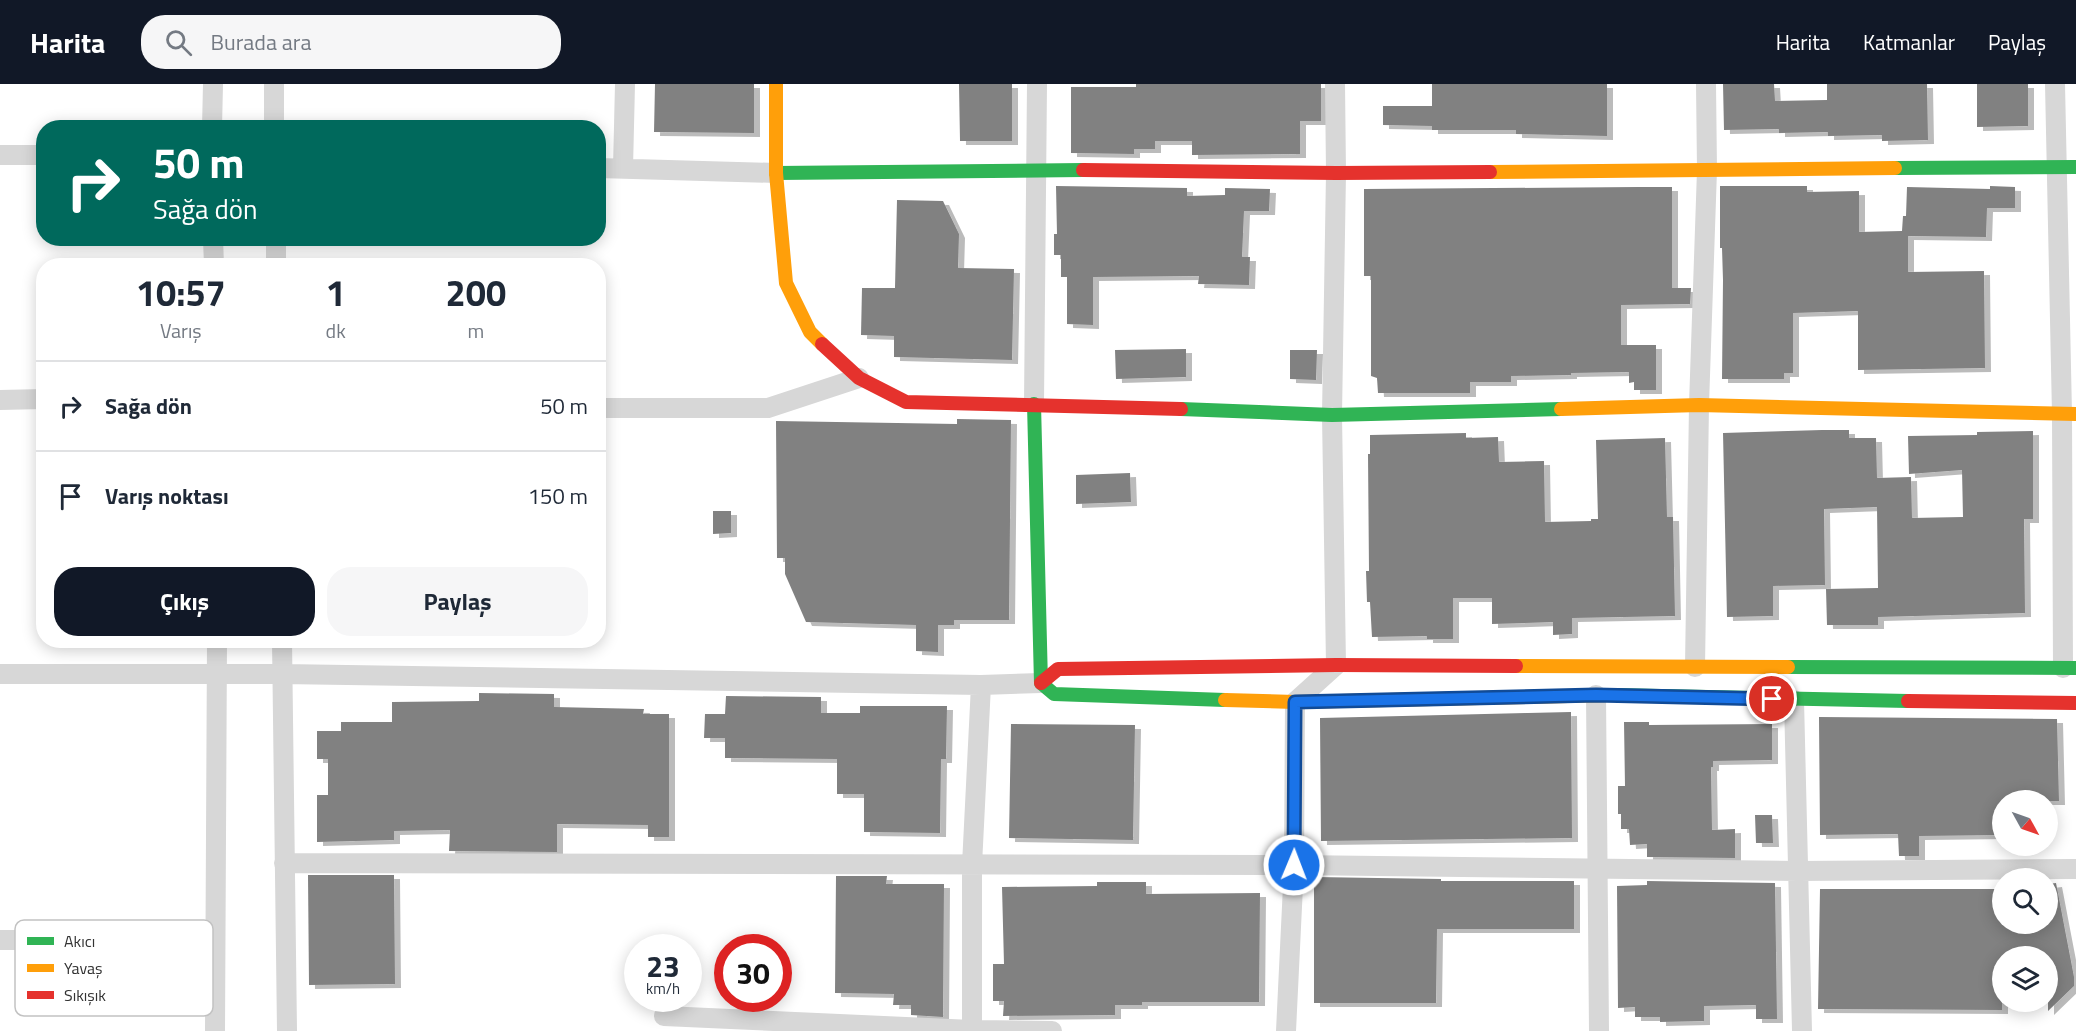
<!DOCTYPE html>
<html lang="tr">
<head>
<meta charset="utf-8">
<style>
  :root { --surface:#fff; --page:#f6f6f7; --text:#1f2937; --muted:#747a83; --line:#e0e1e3; --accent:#111827 }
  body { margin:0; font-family:"Titillium Web",sans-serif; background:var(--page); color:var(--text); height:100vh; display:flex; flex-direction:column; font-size:22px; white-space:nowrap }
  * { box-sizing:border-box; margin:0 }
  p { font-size:20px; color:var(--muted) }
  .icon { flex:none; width:33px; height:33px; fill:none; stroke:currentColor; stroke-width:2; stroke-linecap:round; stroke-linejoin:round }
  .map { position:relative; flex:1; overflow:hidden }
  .side { position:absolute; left:36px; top:174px; width:570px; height:390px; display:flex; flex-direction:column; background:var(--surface); border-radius:24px; box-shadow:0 3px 15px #0003 }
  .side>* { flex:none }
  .hud { position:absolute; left:36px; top:36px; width:570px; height:126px; border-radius:24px; box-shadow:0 3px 15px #0003; background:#00695c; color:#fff; overflow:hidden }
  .needle { width:39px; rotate:130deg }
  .fabs { position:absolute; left:1992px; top:706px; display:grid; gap:12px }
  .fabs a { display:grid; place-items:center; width:66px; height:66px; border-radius:50%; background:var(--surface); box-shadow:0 3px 15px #0003; font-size:30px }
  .speed { position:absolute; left:624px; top:850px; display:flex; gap:12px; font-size:30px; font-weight:700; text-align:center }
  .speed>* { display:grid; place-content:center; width:78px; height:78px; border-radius:50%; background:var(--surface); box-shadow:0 3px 15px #0003; line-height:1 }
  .speed small { font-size:15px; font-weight:400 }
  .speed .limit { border:9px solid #d22; background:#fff; color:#111 }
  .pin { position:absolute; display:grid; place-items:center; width:51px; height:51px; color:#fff; margin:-26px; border:3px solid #fff; border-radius:50%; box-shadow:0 2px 6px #0007 }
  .me { position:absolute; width:66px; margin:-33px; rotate:1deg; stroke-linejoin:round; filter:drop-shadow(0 0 4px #0008) }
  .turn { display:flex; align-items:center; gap:21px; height:126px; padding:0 18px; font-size:27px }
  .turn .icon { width:78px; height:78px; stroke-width:2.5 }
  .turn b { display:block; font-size:42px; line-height:51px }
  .eta { display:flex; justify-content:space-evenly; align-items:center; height:102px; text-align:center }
  .eta b { font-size:36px; font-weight:700; line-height:42px }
  .button { display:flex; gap:12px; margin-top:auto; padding:12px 18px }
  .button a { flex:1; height:69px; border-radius:24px; background:var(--accent); color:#fff; font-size:24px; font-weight:700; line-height:69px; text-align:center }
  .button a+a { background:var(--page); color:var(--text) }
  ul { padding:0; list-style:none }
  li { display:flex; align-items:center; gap:18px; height:90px; padding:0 18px; border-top:2px solid var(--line) }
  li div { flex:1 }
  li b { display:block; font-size:22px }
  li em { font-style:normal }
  header { display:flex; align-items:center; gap:36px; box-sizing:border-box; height:84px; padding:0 30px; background:var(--accent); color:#fff }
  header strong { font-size:28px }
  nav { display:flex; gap:33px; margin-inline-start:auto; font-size:21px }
  .search { width:420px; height:54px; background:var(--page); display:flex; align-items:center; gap:15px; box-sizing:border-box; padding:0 21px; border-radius:24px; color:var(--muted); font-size:22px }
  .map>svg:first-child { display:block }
</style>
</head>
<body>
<header>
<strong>Harita</strong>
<div class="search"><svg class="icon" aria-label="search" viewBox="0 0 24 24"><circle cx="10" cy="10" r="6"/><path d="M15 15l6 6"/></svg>Burada ara</div>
<nav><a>Harita</a><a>Katmanlar</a><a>Paylaş</a></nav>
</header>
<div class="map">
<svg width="2076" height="947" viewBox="0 0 2076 947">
  <defs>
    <filter id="shadow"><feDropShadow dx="6" dy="4" stdDeviation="0" flood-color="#0004"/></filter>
  </defs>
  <rect width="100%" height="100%" fill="#fff"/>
  <path fill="#818181" filter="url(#shadow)" d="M 655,0 L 754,0 L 754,49 L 654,48 Z
    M 959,0 L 1012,0 L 1012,57 L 960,57 Z
    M 1136,0 L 1321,0 L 1321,37 L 1300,37 L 1300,70 L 1192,71 L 1192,57 L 1155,57 L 1155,65 L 1134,65 L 1134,70 L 1071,69 L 1071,3 L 1136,3 Z
    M 1432,0 L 1607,0 L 1607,52 L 1516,50 L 1516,46 L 1432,46 L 1432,42 L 1383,41 L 1383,22 L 1432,22 Z
    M 1723,0 L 1774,0 L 1775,17 L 1827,16 L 1827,0 L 1927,0 L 1928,56 L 1882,57 L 1882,51 L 1828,52 L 1828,48 L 1779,49 L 1779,45 L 1724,46 Z
    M 1977,0 L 2028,0 L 2028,42 L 1977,43 Z
    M 1056,102 L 1187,104 L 1187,112 L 1225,111 L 1225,104 L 1270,105 L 1269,127 L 1244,127 L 1242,173 L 1250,173 L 1249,201 L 1198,200 L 1199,192 L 1093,193 L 1093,241 L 1067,240 L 1067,193 L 1061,193 L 1061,171 L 1054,171 L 1054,150 L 1057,150 Z
    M 1720,102 L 1807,102 L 1807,108 L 1859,107 L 1859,148 L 1902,147 L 1903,132 L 1906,132 L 1907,103 L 1990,105 L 1990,102 L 2015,103 L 2015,124 L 1987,124 L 1986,153 L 1908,152 L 1908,188 L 1984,187 L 1985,284 L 1858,286 L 1858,227 L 1793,229 L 1793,289 L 1784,289 L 1784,295 L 1722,295 L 1723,196 L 1722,164 L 1720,164 Z
    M 1638,103 L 1672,103 L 1672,204 L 1691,204 L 1690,220 L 1621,221 L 1621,261 L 1656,261 L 1656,306 L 1634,306 L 1634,298 L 1629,299 L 1629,288 L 1571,289 L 1571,291 L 1511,292 L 1511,298 L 1470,298 L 1470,309 L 1378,309 L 1377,294 L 1371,292 L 1371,192 L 1364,192 L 1364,105 Z
    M 897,116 L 943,117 L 959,150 L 958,184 L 1014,185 L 1012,276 L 894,273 L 894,252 L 861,251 L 862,204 L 895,204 Z
    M 1186,265 L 1186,293 L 1116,295 L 1115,266 Z
    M 1290,266 L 1317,266 L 1316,296 L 1290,295 Z
    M 957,335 L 1011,336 L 1009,536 L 954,536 L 954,541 L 938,541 L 938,568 L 916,567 L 916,541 L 806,538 L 785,490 L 785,474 L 777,474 L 776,337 L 957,340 Z
    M 1822,346 L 1849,346 L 1849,354 L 1876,354 L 1877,394 L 1911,393 L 1912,434 L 1963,433 L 1962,386 L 1909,390 L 1908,352 L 1977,351 L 1977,348 L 2033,347 L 2033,435 L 2024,435 L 2025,529 L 1878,533 L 1878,541 L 1827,541 L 1826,505 L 1878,504 L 1877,423 L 1824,425 L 1825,501 L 1773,502 L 1773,532 L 1727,533 L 1723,349 Z
    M 1466,349 L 1466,354 L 1498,353 L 1499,378 L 1544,377 L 1545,438 L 1591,437 L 1591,435 L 1598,435 L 1596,356 L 1665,354 L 1667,433 L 1673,433 L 1675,532 L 1572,534 L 1572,550 L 1553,551 L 1553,538 L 1492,540 L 1492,514 L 1453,514 L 1453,555 L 1427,555 L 1427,552 L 1372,553 L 1370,518 L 1367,518 L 1366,487 L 1369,487 L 1368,370 L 1370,370 L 1370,351 Z
    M 1130,389 L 1131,418 L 1076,420 L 1076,391 Z
    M 713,427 L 731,427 L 731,449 L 713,450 Z
    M 479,609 L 554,610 L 554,623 L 644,625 L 643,630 L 669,630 L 669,753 L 648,753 L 648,741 L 557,740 L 557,768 L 449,767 L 450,746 L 394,747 L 394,756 L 317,758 L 317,711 L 328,711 L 328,675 L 317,675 L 317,647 L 341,647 L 341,638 L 392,638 L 392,618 L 479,617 Z
    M 726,612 L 821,613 L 821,629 L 860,629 L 860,622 L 947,622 L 946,675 L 941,675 L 940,749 L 864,748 L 864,710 L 837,710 L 837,675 L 725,674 L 725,654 L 704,654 L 705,630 L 725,630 Z
    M 1571,628 L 1572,754 L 1321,757 L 1320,634 Z
    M 1819,633 L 2057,635 L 2059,717 L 2002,717 L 2002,751 L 1919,752 L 1919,772 L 1899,772 L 1898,750 L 1820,751 Z
    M 1624,638 L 1649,638 L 1649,641 L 1772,640 L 1772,676 L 1713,677 L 1713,683 L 1711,683 L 1712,746 L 1735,745 L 1735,774 L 1647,773 L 1647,760 L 1630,761 L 1629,745 L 1621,745 L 1621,730 L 1618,730 L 1618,702 L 1625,702 Z
    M 1011,640 L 1135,641 L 1133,756 L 1009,754 Z
    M 1755,731 L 1772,731 L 1773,759 L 1756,759 Z
    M 308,791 L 394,791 L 395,900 L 309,901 Z
    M 836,792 L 887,792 L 886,800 L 944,800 L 943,933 L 911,931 L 911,921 L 893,921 L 894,910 L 835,909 Z
    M 1314,793 L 1441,795 L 1441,797 L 1574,797 L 1574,845 L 1437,845 L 1436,919 L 1314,919 Z
    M 1647,797 L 1775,799 L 1777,935 L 1756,935 L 1756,921 L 1704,922 L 1704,937 L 1660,938 L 1660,933 L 1635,933 L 1635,923 L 1618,924 L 1617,802 L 1647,801 Z
    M 1097,798 L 1146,798 L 1146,810 L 1260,809 L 1259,918 L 1142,918 L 1142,921 L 1115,921 L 1115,931 L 1003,932 L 1004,917 L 993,917 L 993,880 L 1004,880 L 1002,803 L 1097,802 Z
    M 2056,799 L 2074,893 L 2074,902 L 2048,927 L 2048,873 L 2002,873 L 2002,926 L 1818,925 L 1820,805 L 2002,805 L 2002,840 L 2048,840 L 2048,800 Z"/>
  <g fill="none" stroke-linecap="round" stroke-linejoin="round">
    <path stroke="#d7d7d7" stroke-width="20" d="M 274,0 L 274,44
      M 2055,0 L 2062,330 L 2063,584
      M 212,44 L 213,0
      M 0,71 L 44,71
      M 598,84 L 776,89
      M 623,84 L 625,0
      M 213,154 L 214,182
      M 276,154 L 276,182
      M 0,316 L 44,315
      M 1034,320 L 1037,0
      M 598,324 L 768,324 L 859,294
      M 282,556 L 287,947
      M 1695,583 L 1699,321 L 1707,86 L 1706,0
      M 0,590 L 282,590 L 981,601 L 1041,599
      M 1596,611 L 1599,947
      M 1794,616 L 1802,947
      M 284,779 L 1294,781 L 1798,787 L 2076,785
      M 0,856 L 215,856
      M 664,932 L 972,946 L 1052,947
      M 215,947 L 217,556
      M 972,947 L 972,781 L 981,601
      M 1286,947 L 1294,781 L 1295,618 L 1336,581 L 1332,331 L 1336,89 L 1335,0"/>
    <path stroke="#30b455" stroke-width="14" d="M 1895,84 L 2076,83
      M 776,89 L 1083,86
      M 1034,320 L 1041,599 L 1054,610 L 1225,616
      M 1181,325 L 1332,331 L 1561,325
      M 1788,583 L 2076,584
      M 1613,611 L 1908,617"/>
    <path stroke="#ff9f0a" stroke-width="14" d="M 776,0 L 776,89 L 786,199 L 810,248 L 822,260
      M 1490,88 L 1895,84
      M 1561,325 L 1699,321 L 2076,330
      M 1516,582 L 1788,583
      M 1225,616 L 1295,618 L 1613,611"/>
    <path stroke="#e5322d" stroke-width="14" d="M 1083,86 L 1336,89 L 1490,88
      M 822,260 L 859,294 L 906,318 L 1181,325
      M 1041,599 L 1058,585 L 1336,581 L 1516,582
      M 1908,617 L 2076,619"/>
  </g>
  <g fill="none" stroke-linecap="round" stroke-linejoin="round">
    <g stroke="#114b97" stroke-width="15">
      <path id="route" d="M 1294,781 L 1295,618 L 1596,611 L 1772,615"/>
    </g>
    <use href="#route" stroke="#1a73e8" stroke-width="10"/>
  </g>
  <rect x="15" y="836" width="198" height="96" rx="9" fill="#fff" stroke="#c2c2c2" stroke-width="1.5"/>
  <rect x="27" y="853" width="27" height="8" fill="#30b455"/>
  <rect x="27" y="880" width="27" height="8" fill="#ff9f0a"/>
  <rect x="27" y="907" width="27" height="8" fill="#e5322d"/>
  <g font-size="16" fill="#333">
    <text x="64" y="863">Akıcı</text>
    <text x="64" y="890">Yavaş</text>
    <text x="64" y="917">Sıkışık</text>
  </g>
</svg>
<div class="fabs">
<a><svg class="needle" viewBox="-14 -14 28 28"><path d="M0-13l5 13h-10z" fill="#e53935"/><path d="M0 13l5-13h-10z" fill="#747a83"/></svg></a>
<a><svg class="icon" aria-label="search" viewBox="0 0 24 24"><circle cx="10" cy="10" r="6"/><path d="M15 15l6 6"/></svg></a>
<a><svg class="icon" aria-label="layers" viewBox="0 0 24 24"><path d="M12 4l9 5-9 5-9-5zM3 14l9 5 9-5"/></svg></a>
</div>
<div class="speed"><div>23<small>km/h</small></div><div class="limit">30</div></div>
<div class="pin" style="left:1772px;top:615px;background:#d93025"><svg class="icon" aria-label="arrive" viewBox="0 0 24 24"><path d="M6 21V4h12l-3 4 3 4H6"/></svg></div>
<svg class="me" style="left:1294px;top:781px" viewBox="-20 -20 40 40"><circle r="17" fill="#1a73e8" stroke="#fff" stroke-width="3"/><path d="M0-11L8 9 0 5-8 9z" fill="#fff"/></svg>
<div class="hud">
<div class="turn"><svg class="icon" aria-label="right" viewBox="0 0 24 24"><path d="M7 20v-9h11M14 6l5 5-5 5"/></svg><div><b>50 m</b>Sağa dön</div></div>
</div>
<section class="side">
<div class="eta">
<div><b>10:57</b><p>Varış</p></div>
<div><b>1</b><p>dk</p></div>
<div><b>200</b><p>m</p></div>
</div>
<ul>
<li><svg class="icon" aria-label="right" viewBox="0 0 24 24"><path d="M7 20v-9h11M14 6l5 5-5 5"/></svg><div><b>Sağa dön</b></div><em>50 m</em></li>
<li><svg class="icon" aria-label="arrive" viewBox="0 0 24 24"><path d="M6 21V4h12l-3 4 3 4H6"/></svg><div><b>Varış noktası</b></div><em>150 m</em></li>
</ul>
<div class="button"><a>Çıkış</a><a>Paylaş</a></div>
</section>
</div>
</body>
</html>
